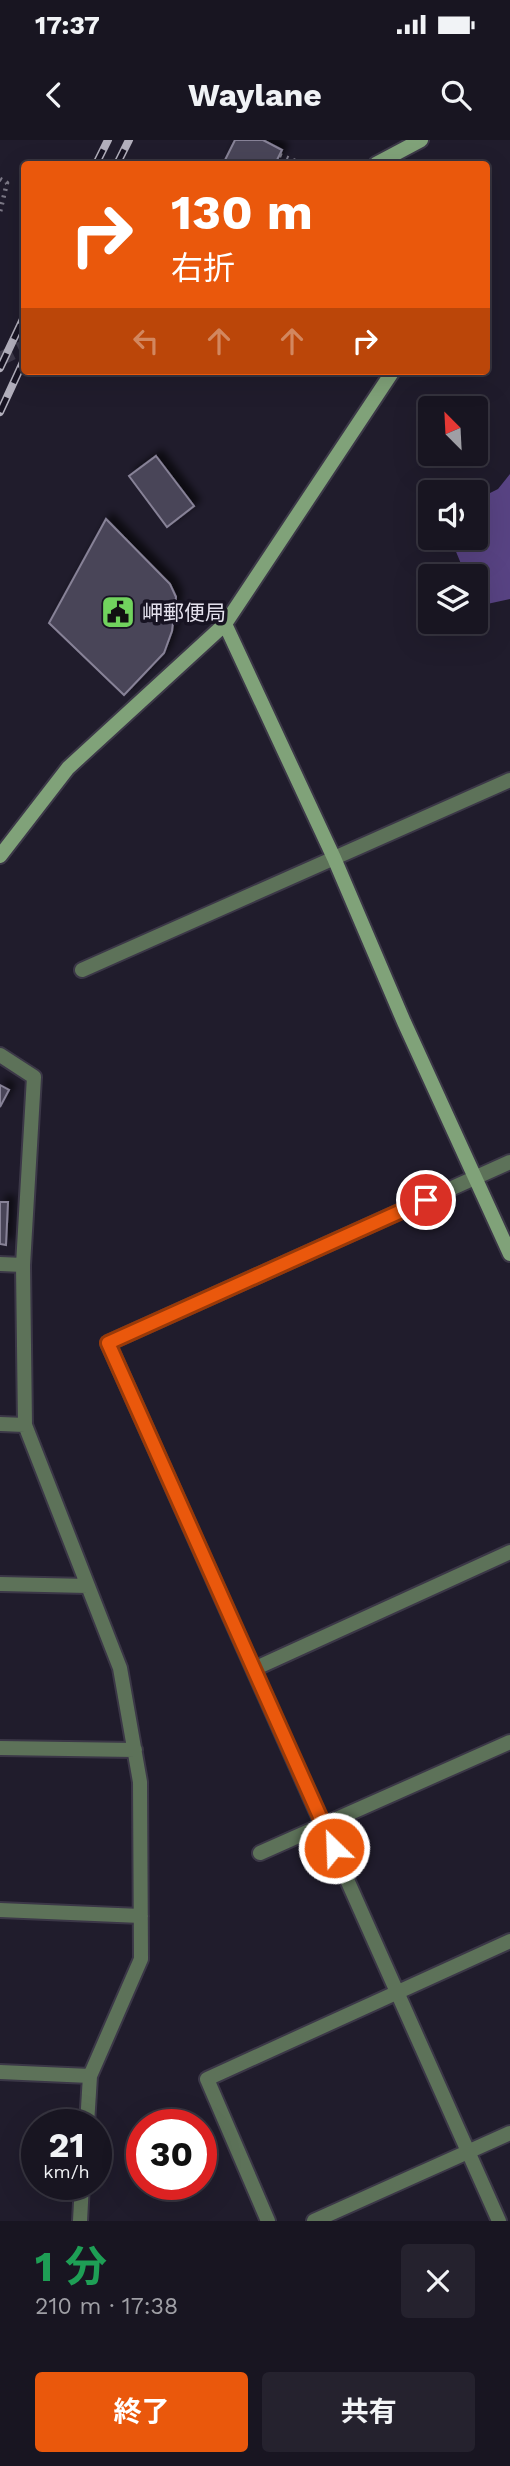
<!DOCTYPE html>
<html lang="ja">
<head>
<meta charset="utf-8">
<style>
  :root { --surface:#181521; --page:#25222e; --text:#f1f3f6; --muted:#9f9fa5; --line:#36343f; --accent:#ea580c }
  body { margin:0; font-family:"Work Sans","Noto Sans JP",sans-serif; background:var(--page); color:var(--text); height:100vh; display:flex; flex-direction:column; font-size:26px; white-space:nowrap }
  * { box-sizing:border-box; margin:0 }
  p { font-size:23px; color:var(--muted) }
  .icon { flex:none; width:38px; height:38px; fill:none; stroke:currentColor; stroke-width:2; stroke-linecap:round; stroke-linejoin:round }
  .map { position:relative; height:2081px; overflow:hidden }
  .drawer { display:flex; flex-direction:column; background:var(--surface); flex:1 }
  .drawer>* { flex:none }
  .top-card { position:absolute; left:21px; top:21px; width:469px; height:214px; border-radius:7px; box-shadow:0 7px 28px #0002,0 0 0 2px var(--line); background:#ea580c; color:#fff; overflow:hidden }
  .needle { width:46px; rotate:336deg }
  .fabs { position:absolute; left:418px; top:256px; display:grid; gap:14px }
  .fabs a { display:grid; place-items:center; width:70px; height:70px; border-radius:7px; background:var(--surface); box-shadow:0 7px 28px #0002,0 0 0 2px var(--line); font-size:35px }
  .speed { position:absolute; left:21px; top:1969px; display:flex; gap:14px; font-size:35px; font-weight:700; text-align:center }
  .speed>* { display:grid; place-content:center; width:91px; height:91px; border-radius:50%; background:var(--surface); box-shadow:0 7px 28px #0002,0 0 0 2px var(--line); line-height:1 }
  .speed small { font-size:18px; font-weight:400 }
  .speed .limit { border:10px solid #d22; background:#fff; color:#111 }
  .pin { position:absolute; display:grid; place-items:center; width:60px; height:60px; color:#fff; margin:-30px; border:4px solid #fff; border-radius:50%; box-shadow:0 2px 7px #0007 }
  .me { position:absolute; width:77px; margin:-38px; rotate:336deg; stroke-linejoin:round; filter:drop-shadow(0 0 5px #0008) }
  .turn { display:flex; align-items:center; gap:24px; height:147px; padding:0 35px; font-size:32px }
  .turn .icon { width:91px; height:91px; stroke-width:2.5 }
  .turn b { display:block; font-size:49px; line-height:60px }
  .lanes { display:flex; align-items:center; height:66px; padding:0 35px; background:#0003; justify-content:center; gap:35px; direction:ltr }
  .lanes .off { opacity:.35 }
  .round { display:grid; place-items:center; flex:none; width:74px; height:74px; border-radius:7px; background:var(--page) }
  .head { display:flex; align-items:center; justify-content:space-between; height:119px; padding:0 35px }
  h1 { font-size:42px; font-weight:700; line-height:52px; color:#1e9e55 }
  .action { display:flex; gap:14px; margin-top:auto; padding:14px 35px }
  .action a { flex:1; height:80px; border-radius:7px; background:var(--accent); color:#fff; font-size:28px; font-weight:700; line-height:80px; text-align:center }
  .action a+a { background:var(--page); color:var(--text) }
  .status { display:flex; justify-content:space-between; align-items:center; height:49px; padding:0 35px; background:var(--surface); direction:ltr }
  .status svg { height:19px; fill:currentColor }
  header { display:flex; justify-content:space-between; align-items:center; height:91px; padding:0 35px; background:var(--surface); font-size:32px; font-weight:700 }
  .map>svg:first-child { display:block }
</style>
</head>
<body>
<div class="status"><b>17:37</b><svg viewBox="0 0 49 12"><path d="M0 12V9h3v3zM5 12V6h3v6zM10 12V3h3v9zM15 12V0h3v12zM26 1h20v11H26zM47 4h2v5h-2z"/></svg></div>
<header><svg class="icon" aria-label="back" viewBox="0 0 24 24"><path d="M15 5l-7 7 7 7"/></svg>Waylane<svg class="icon" aria-label="search" viewBox="0 0 24 24"><circle cx="10" cy="10" r="6"/><path d="M15 15l6 6"/></svg></header>
<div class="map">
<svg width="510" height="2081" viewBox="0 0 510 2081">
  <defs>
    <filter id="shadow"><feDropShadow dx="6" dy="-6" stdDeviation="3.5" flood-color="#0009"/></filter>
  </defs>
  <rect width="100%" height="100%" fill="#201c2c"/>
  <path fill="#584383" d="M 510,334 L 510,459 L 478,466 L 476,436 L 466,436 L 450,397 L 476,397 L 476,360 L 498,349 Z"/>
  <path fill="#4a4558" stroke="#878297" stroke-width="2" filter="url(#shadow)" d="M 235,0 L 263,0 L 282,10 L 276,22 L 273,21 L 266,24 L 235,24 L 225,20 Z
    M 156,316 L 194,366 L 167,387 L 129,336 Z
    M 106,379 L 170,444 L 176,457 L 172,491 L 164,513 L 124,555 L 49,483 Z
    M 0,945 L 9,950 L 0,967 Z
    M 0,1062 L 8,1062 L 6,1105 L 0,1104 Z"/>
  <g fill="none" stroke-linecap="round" stroke-linejoin="round">
    <path stroke="#3d3949" stroke-width="14" stroke-dasharray="14 7" stroke-linecap="butt" d="M 0,219 L 24,207"/>
    <g stroke="#3b3747" stroke-width="18">
      <path id="street" d="M 82,830 L 510,640
        M 0,915 L 34,937 L 23,1125 L 25,1285 L 120,1528 L 140,1642 L 141,1819 L 90,1936 L 87,1984
        M 0,1124 L 23,1125
        M 0,1284 L 25,1285
        M 0,1444 L 88,1446
        M 254,1529 L 510,1412
        M 0,1608 L 135,1610
        M 260,1713 L 510,1602
        M 0,1770 L 141,1776
        M 0,1932 L 90,1936
        M 80,2081 L 82,2044
        M 268,2081 L 207,1939 L 510,1801
        M 314,2081 L 510,1993
        M 499,2081 L 108,1203 L 510,1022"/>
    </g>
    <g stroke="#3b3747" stroke-width="18">
      <path id="secondary" d="M 376,24 L 421,0
        M 225,484 L 334,718 L 404,882 L 510,1114
        M 0,716 L 68,628 L 225,484 L 393,231"/>
    </g>
    <path stroke="#7b7886" stroke-width="4.5" stroke-dasharray="2 5" stroke-linecap="butt" d="M 280,15 L 303,24
      M 0,39 L 7,43 L 0,72"/>
    <use href="#street" stroke="#5d7259" stroke-width="14"/>
    <use href="#secondary" stroke="#80a279" stroke-width="14"/>
    <g stroke="#b2afbc" stroke-width="8">
      <path id="rail" d="M 96,24 L 108,0
        M 117,24 L 129,0
        M 0,228 L 24,177
        M 0,272 L 24,220"/>
    </g>
    <use href="#rail" stroke="#171322" stroke-width="5" stroke-dasharray="16" stroke-linecap="butt"/>
  </g>
  <g fill="none" stroke-linecap="round" stroke-linejoin="round">
    <g stroke="#983908" stroke-width="18">
      <path id="route" d="M 334,1708 L 108,1203 L 426,1060"/>
    </g>
    <use href="#route" stroke="#ea580c" stroke-width="12"/>
  </g>
  <defs>
    <g id="civic-square" transform="scale(1.75)"><rect x="-9" y="-9" width="18" height="18" rx="4" fill="#71d35e" stroke="#171322"/><path d="M-.6-6.5H3V-4.5H.6V-3L4-1V1h2V6H-6V1h2V-1L-.6-3ZM-1.2 2.5V6h2.4V2.5Z" fill="#111"/></g>
  </defs>
  <g fill-rule="evenodd">
    <use href="#civic-square" x="118" y="472"/>
  </g>
  <g text-anchor="middle" dominant-baseline="central" stroke-width="7" stroke-linejoin="round" paint-order="stroke">
    <g font-size="21" fill="#e3e0ec" stroke="#171322" text-anchor="start">
      <text x="142" y="472">岬郵便局</text>
    </g>
  </g>
</svg>
<div class="fabs">
<a><svg class="needle" viewBox="-14 -14 28 28"><path d="M0-13l5 13h-10z" fill="#e53935"/><path d="M0 13l5-13h-10z" fill="#9f9fa5"/></svg></a>
<a><svg class="icon" aria-label="sound" viewBox="0 0 24 24"><path d="M4 9h4l5-4v14l-5-4H4zM17 9q2 3 0 6"/></svg></a>
<a><svg class="icon" aria-label="layers" viewBox="0 0 24 24"><path d="M12 4l9 5-9 5-9-5zM3 14l9 5 9-5"/></svg></a>
</div>
<div class="speed"><div>21<small>km/h</small></div><div class="limit">30</div></div>
<div class="pin" style="left:426px;top:1060px;background:#d93025"><svg class="icon" aria-label="arrive" viewBox="0 0 24 24"><path d="M6 21V4h12l-3 4 3 4H6"/></svg></div>
<svg class="me" style="left:334px;top:1708px" viewBox="-20 -20 40 40"><circle r="17" fill="#ea580c" stroke="#fff" stroke-width="3"/><path d="M0-11L8 9 0 5-8 9z" fill="#fff"/></svg>
<div class="top-card">
<div class="turn"><svg class="icon" aria-label="right" viewBox="0 0 24 24"><path d="M7 20v-9h11M14 6l5 5-5 5"/></svg><div><b>130 m</b>右折</div></div>
<div class="lanes"><svg class="icon off" aria-label="left" viewBox="0 0 24 24"><path d="M17 20v-9H6M10 6l-5 5 5 5"/></svg><svg class="icon off" aria-label="ahead" viewBox="0 0 24 24"><path d="M12 20V5M6 11l6-6 6 6"/></svg><svg class="icon off" aria-label="ahead" viewBox="0 0 24 24"><path d="M12 20V5M6 11l6-6 6 6"/></svg><svg class="icon" aria-label="right" viewBox="0 0 24 24"><path d="M7 20v-9h11M14 6l5 5-5 5"/></svg></div>
</div>
</div>
<section class="drawer">
<div class="head"><div><h1>1 分</h1><p>210 m · 17:38</p></div><a class="round"><svg class="icon" aria-label="close" viewBox="0 0 24 24"><path d="M6 6l12 12M18 6L6 18"/></svg></a></div>
<div class="action"><a>終了</a><a>共有</a></div>
</section>
</body>
</html>
